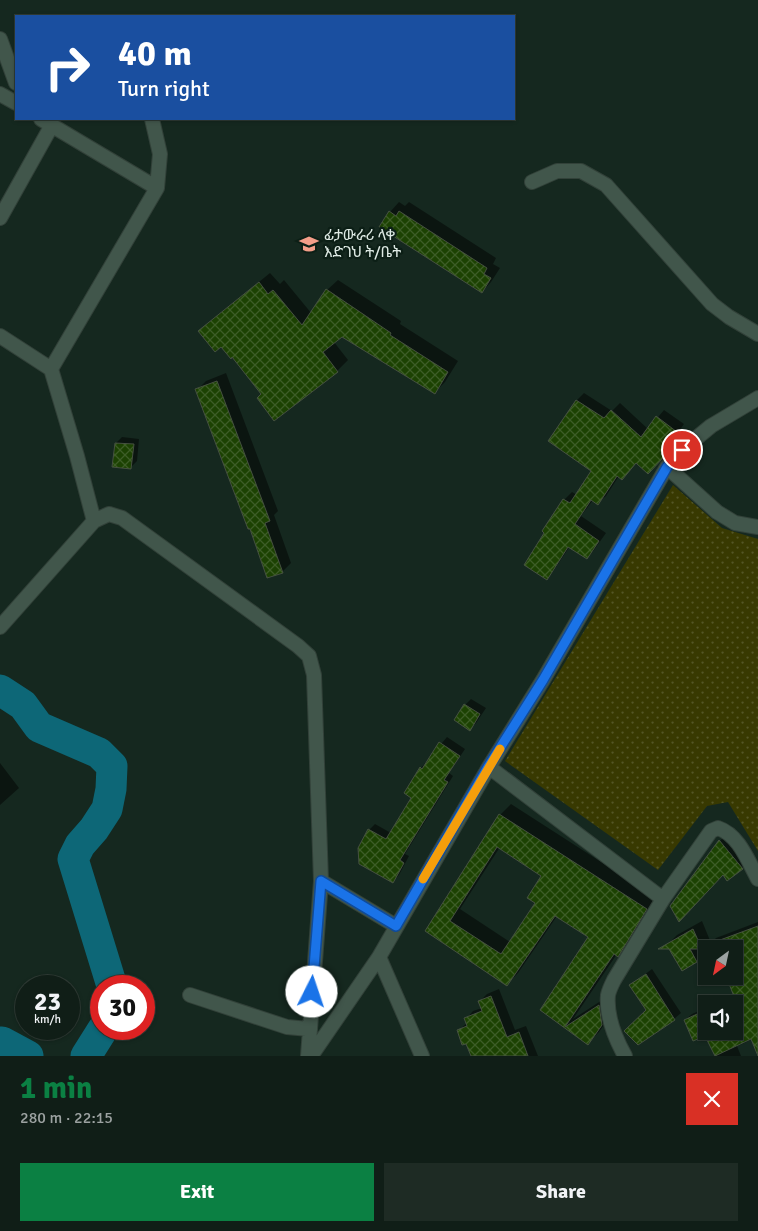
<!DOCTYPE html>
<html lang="en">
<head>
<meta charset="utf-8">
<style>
  :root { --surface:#101e17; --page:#1e2b24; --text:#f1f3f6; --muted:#9ca2a1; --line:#303c36; --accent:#0b8043 }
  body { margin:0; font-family:Signika,"Noto Sans Ethiopic",sans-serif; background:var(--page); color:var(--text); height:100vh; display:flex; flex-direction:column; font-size:19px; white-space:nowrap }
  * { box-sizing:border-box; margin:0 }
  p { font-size:16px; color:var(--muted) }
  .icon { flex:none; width:28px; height:28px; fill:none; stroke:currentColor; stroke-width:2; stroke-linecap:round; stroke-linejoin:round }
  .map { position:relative; height:1056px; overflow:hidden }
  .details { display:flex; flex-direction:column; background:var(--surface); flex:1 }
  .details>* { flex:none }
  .hud { position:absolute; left:15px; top:15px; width:500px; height:105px; border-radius:0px; box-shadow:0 1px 4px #0004,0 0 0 1px var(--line); background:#1a4fa0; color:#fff; overflow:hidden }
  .needle { width:32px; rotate:213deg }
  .controls { position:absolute; left:698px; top:940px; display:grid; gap:10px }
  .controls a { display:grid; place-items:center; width:45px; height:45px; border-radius:0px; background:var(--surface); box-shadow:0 1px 4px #0004,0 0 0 1px var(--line); font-size:25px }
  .speed { position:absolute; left:15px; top:975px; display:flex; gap:10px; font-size:25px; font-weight:700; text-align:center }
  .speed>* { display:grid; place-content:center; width:65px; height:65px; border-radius:50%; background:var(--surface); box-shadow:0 1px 4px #0004,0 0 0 1px var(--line); line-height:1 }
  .speed small { font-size:12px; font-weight:400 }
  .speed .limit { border:8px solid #d22; background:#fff; color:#111 }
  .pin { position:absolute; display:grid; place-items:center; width:42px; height:42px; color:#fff; margin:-21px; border:2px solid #fff; border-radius:50%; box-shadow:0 1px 5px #0007 }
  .me { position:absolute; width:55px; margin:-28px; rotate:4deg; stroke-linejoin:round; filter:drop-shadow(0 0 4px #0008) }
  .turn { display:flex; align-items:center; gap:18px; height:105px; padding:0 20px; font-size:22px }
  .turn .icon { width:65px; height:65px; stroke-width:2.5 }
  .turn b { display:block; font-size:35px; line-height:42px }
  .round { display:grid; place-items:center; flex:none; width:52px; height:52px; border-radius:0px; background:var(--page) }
  .head { display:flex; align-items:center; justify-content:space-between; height:85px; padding:0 20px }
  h1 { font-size:30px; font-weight:800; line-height:38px; color:var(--accent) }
  .action { display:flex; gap:10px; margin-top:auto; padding:10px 20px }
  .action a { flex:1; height:58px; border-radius:0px; background:var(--accent); color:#fff; font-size:20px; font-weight:800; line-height:58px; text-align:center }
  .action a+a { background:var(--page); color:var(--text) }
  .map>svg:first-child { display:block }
</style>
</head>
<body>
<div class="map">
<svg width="758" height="1056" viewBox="0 0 758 1056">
  <defs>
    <pattern id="green-dots" width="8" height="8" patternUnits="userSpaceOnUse" patternTransform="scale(1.25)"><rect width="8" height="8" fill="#383901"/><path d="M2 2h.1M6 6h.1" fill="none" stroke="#545626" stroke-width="1.8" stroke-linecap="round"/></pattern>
    <pattern id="building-cross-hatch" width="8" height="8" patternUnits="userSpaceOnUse" patternTransform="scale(1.25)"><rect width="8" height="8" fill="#1c4202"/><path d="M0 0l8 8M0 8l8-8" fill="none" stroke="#3d5d27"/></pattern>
  </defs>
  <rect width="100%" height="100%" fill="#15281f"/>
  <path fill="url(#green-dots)" d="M 673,485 L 722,528 L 758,539 L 758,851 L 728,802 L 707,806 L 658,870 L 505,761 Z"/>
  <path fill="#0007" fill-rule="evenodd" d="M 399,202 L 405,206 L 409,202 L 496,258 L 493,264 L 500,268 L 491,282 L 482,292 L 390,212 Z
    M 270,273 L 280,284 L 284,280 L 312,314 L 327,290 L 338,280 L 401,321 L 400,324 L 458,361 L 445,382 L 435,392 L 342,335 L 334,342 L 348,360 L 337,371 L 274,419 L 262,394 L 211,321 Z
    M 226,373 L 278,511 L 274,515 L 291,563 L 282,572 L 197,390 L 206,381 Z
    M 584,393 L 612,411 L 620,403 L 648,429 L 664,410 L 684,424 L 668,446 L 670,448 L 656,465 L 636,462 L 619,476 L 606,496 L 598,503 L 593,500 L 581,516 L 606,533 L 594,550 L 587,558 L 570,546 L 554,570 L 547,578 L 564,500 L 572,492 L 577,495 L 593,471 L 577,400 Z
    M 122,437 L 139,439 L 137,461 L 131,467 L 116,443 Z
    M 471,699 L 486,708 L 476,723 L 470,729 L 465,705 Z
    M 447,737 L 465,749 L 449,773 L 453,776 L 405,854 L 409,856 L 399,875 L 393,881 L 369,830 L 375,824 L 391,833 L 413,798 L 421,768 Z
    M 0,763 L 19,788 L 0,805 Z
    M 511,804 L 657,898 L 629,944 L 618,955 L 617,954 L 573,1019 L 610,995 L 613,1012 L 599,1032 L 588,1043 L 541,1010 L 590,937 L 557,916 L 518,973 L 507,984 L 426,931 L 500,815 ZM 500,847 L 543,875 L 536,902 L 510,942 L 460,909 Z
    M 729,831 L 751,859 L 742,868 L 723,874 L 672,906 L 720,841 Z
    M 702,921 L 711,943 L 716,938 L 758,922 L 758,1046 L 755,1038 L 737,1046 L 741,1056 L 716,1056 L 706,1034 L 685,1020 L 692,1014 L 706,1008 L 706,1031 L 734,1031 L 734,1004 L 715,1004 L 735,995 L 734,949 L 706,949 L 706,955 L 705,957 L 682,969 L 668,944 L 677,935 Z
    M 652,969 L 681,1013 L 674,1019 L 638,1043 L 647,1010 L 631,985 Z
    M 499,989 L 515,1030 L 526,1026 L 538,1056 L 472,1056 L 467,1042 L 458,1031 L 467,1023 L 466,1019 L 473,1011 L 482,1008 L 480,1001 L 487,994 Z"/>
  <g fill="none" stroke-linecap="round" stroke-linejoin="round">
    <path stroke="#0d6777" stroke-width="31" d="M 0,690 L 23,705 L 39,727 L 99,753 L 112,766 L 111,789 L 107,809 L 94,829 L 80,845 L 73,859 L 112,986
      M 0,1043 L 2,1042 L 28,1056
      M 86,1056 L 103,1029"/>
  </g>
  <path fill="url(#building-cross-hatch)" stroke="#455040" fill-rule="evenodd" d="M 389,211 L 396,216 L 399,211 L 487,268 L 484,274 L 491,278 L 482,293 L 379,227 Z
    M 259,282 L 268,294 L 273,290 L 302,325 L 326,289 L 391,333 L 390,335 L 448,372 L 435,394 L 342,337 L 323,352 L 338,372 L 274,421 L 257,398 L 261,394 L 232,357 L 231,359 L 221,347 L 215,352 L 198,331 Z
    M 217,381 L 270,521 L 265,523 L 283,573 L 267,578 L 250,529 L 248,529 L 195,389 Z
    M 576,400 L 604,418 L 611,410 L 641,437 L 656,416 L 677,432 L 661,454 L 664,457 L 648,474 L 636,463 L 622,480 L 617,476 L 598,505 L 591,500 L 575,524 L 599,541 L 587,559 L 568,547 L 547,580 L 524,565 L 544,533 L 542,531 L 563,499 L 570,503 L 591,471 L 548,441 Z
    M 115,443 L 134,444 L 131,469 L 112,467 Z
    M 464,704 L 480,714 L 470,731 L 454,720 Z
    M 439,742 L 460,756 L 444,780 L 448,782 L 400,860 L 404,863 L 393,883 L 359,864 L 358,848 L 368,829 L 386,839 L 411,798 L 404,793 L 420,767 L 422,769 Z
    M 499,814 L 647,909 L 618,957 L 614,954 L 565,1027 L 599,1005 L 602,1025 L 588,1045 L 540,1010 L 588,937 L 555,916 L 507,986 L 425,931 ZM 497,847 L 541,876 L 527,898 L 535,903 L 501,954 L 450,921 Z
    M 719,840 L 743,869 L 727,881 L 723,875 L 679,922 L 670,906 Z
    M 758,926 L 758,1056 L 751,1039 L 715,1056 L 705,1036 L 693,1041 L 684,1020 L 706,1010 L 706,1031 L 734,1031 L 734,1027 L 744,1022 L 726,976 L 734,976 L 734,949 L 690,949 L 697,962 L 682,971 L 669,949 L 658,949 L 693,929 L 701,947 Z
    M 646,974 L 675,1020 L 638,1045 L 624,1031 L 646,1010 L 629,985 Z
    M 491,996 L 507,1037 L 519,1032 L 528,1056 L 471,1056 L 466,1044 L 462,1045 L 457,1030 L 467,1026 L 464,1018 L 482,1011 L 478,1001 Z"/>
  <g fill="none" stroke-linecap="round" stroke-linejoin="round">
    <g stroke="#324139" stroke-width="16">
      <path id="minor" d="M 0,39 L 16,83
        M 0,94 L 16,103
        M 41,119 L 157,188
        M 532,182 L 557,171 L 581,171 L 606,185 L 712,304 L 729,317 L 758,334
        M 0,218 L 52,125 L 47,120
        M 0,336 L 51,369
        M 667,467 L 717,512 L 735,523 L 758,527
        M 94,521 L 77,456 L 51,369 L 157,188 L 160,154 L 152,119
        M 0,627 L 94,521 L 109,514 L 122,518 L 298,646 L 309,656 L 314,675 L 321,881 L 308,1056
        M 489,767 L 663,899 L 614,980 C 612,984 609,990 608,995 C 606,1016 615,1038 625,1056
        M 321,881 L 396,926
        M 663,899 L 711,831 L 718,828 C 739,835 748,861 758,879
        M 379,957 L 489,767 L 543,680 L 667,467 L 682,450 L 711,426 L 758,398
        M 190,995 L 287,1027 L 309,1029
        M 311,1056 L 379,957 L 422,1056"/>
    </g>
    <use href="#minor" stroke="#41564b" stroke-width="14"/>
  </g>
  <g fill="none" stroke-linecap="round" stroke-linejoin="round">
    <g stroke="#114b97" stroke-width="12">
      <path id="route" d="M 312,992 L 321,881 L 396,926 L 488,767 L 543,680 L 667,467 L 682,450"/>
    </g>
    <use href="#route" stroke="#1a73e8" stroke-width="9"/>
    <path stroke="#f59e0b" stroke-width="9" d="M 423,879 L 500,749"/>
  </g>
  <defs>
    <g id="school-bare" transform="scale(1.5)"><path d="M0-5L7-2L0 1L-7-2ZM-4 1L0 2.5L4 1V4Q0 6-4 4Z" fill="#f49e89" stroke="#0c1f16" stroke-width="2.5" paint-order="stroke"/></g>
  </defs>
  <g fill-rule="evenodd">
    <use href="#school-bare" x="309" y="244"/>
  </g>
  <g text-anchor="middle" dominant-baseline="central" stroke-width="4.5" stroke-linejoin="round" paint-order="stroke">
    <g font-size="15" fill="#deeae4" stroke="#0c1f16" text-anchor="start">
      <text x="324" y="235">ፊታውራሪ ላቀ<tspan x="324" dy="17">እድገህ ት/ቤት</tspan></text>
    </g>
  </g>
</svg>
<div class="controls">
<a><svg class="needle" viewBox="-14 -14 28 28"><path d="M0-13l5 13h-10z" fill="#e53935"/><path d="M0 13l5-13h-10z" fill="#9ca2a1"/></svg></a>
<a><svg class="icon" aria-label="sound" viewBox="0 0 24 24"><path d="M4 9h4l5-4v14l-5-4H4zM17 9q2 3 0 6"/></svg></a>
</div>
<div class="speed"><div>23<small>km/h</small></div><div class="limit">30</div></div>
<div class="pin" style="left:682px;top:450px;background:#d93025"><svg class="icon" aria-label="arrive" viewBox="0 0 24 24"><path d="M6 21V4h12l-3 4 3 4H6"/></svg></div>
<svg class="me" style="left:312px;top:992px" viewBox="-20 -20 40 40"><circle r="19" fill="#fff"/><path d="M0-13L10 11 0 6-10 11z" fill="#1a73e8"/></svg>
<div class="hud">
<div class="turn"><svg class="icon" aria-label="right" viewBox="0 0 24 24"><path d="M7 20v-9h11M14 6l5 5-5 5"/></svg><div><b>40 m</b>Turn right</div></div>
</div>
</div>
<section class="details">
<div class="head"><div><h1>1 min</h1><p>280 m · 22:15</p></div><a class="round" style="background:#d93025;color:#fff"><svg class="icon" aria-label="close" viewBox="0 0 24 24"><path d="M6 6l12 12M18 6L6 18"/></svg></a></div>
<div class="action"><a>Exit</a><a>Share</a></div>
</section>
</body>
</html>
